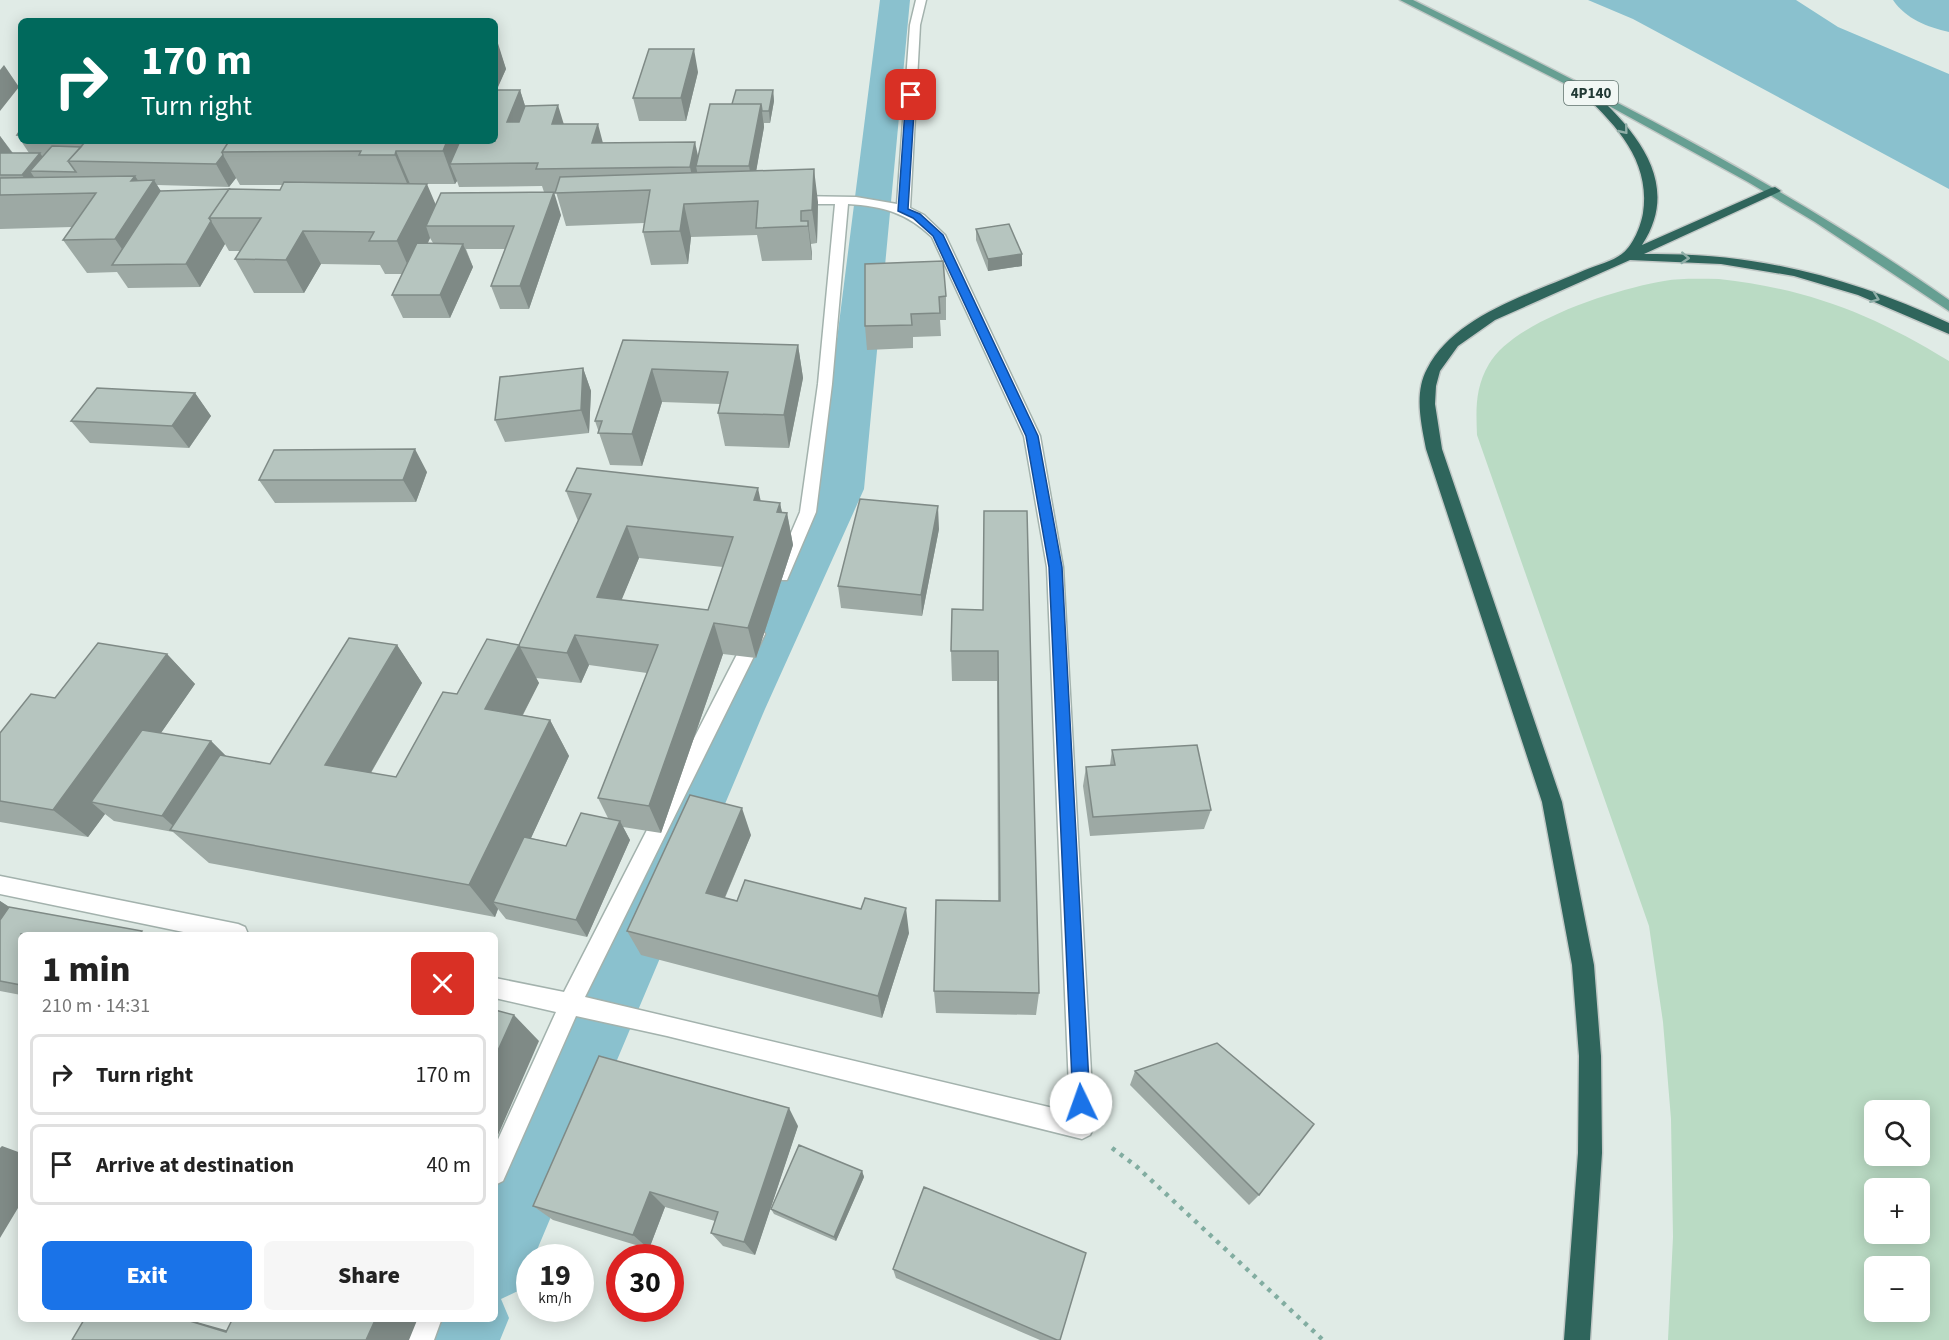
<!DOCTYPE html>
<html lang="en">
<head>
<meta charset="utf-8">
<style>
  :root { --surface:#fff; --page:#f6f6f6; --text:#222; --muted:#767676; --line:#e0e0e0; --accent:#1a73e8 }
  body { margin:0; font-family:"Source Sans 3",sans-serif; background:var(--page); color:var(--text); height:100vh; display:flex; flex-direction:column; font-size:22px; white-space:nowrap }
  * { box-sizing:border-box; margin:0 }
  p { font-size:20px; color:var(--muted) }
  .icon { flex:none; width:33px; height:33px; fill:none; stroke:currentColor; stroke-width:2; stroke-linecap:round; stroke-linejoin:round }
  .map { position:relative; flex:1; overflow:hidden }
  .side { position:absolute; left:18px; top:932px; width:480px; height:390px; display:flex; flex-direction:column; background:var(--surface); border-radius:9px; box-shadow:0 3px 15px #0003 }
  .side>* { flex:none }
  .guide { position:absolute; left:18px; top:18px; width:480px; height:126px; border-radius:9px; box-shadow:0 3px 15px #0003; background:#00695c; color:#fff; overflow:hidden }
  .tools { position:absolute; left:1864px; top:1100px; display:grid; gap:12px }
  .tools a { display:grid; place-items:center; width:66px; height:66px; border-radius:9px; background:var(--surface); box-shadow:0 3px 15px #0003; font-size:30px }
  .speed { position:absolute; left:516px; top:1244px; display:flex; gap:12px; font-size:30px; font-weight:700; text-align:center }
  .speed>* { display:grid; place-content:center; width:78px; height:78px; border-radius:50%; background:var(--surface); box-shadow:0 3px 15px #0003; line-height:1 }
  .speed small { font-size:15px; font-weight:400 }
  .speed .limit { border:9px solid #d22; background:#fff; color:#111 }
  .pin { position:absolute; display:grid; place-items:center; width:51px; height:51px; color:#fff; margin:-26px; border-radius:12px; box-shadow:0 3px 9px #0006 }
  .me { position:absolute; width:66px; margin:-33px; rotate:357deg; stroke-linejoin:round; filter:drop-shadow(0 0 4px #0008) }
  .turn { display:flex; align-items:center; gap:21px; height:126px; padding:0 24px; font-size:27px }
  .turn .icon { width:78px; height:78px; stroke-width:2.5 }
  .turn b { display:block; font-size:42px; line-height:51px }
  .round { display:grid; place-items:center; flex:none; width:63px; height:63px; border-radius:9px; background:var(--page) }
  .overview { display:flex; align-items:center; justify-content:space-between; height:102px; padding:0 24px }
  h1 { font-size:36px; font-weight:800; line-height:45px }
  .primary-button { display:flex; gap:12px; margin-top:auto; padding:12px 24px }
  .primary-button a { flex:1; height:69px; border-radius:9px; background:var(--accent); color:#fff; font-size:24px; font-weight:800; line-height:69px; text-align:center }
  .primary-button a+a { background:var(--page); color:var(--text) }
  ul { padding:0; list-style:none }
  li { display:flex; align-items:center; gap:18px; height:81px; margin:0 12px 9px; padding:0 12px; border:3px solid var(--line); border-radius:9px }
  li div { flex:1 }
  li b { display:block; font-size:22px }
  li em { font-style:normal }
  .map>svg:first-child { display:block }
</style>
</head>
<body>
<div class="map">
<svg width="1949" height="1340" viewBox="0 0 1949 1340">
  <rect width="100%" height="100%" fill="#e0ebe6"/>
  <path fill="#badbc4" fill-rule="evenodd" d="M 1719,279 C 1809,289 1872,314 1949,361 L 1949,1340 L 1668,1340 L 1673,1237 L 1671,1119 L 1663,1022 L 1649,926 L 1477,435 C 1476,409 1475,388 1489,364 C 1514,321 1616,289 1664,281 C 1681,278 1701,279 1719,279 ZM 1875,1110 L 1920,1110 L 1920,1155 L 1875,1155 ZM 1875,1188 L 1920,1188 L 1920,1233 L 1875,1233 ZM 1875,1266 L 1920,1266 L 1920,1311 L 1875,1311 Z"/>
  <path fill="#8ac1ce" d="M 1588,0 L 1796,0 L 1838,27 L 1949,74 L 1949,189 L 1633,19 Z"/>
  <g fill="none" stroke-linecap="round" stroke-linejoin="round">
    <path fill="#8ac1ce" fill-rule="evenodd" d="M 880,0 L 910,0 L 864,489 L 765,709 L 534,1257 L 530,1257 L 530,1269 L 520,1290 L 501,1299 L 509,1318 L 500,1340 L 425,1340 L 434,1318 L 495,1318 L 495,1184 L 711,709 L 818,489 Z"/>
    <path fill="#8ac1ce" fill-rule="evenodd" d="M 1893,0 L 1949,0 L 1949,32 C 1927,27 1906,19 1893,0 Z"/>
    <g stroke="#a3b2ad" stroke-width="3">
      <path id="minor" d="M 916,0 L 926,0 L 920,25 L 910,208 L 924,215 L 945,235 L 1040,436 L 1063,567 L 1094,1127 L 1090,1135 L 1082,1139 L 667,1036 L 576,1016 L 503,1181 L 495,1185 L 495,1146 L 556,1012 L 495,998 L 495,978 L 564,992 L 750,629 L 762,629 L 765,634 L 585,997 L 1070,1112 L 1047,567 L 1024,436 L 932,237 C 907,213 883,206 848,204 L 832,384 L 816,512 L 787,580 L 775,580 L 773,575 L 800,512 L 818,384 L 835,204 L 794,204 L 788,200 L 794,196 L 856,197 L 897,204 L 910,25 Z
        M 0,876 L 238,924 L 245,927 L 248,934 L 193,934 L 0,894 Z
        M 417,1318 L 442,1318 L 434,1340 L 408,1340 Z"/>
    </g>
    <g stroke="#c1c8c6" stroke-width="3">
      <path id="major" d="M 1400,0 L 1413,0 C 1598,91 1781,182 1949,300 L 1949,311 L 1815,222 L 1748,182 L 1611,107 Z"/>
    </g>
    <g stroke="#c1c8c6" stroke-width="3">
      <path id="highway" d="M 1579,86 L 1587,86 C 1632,127 1684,181 1642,245 L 1771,188 L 1775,187 L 1781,191 L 1644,254 C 1755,252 1849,277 1949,323 L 1949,334 L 1858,295 L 1794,276 L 1721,264 L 1630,260 L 1495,320 L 1458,346 L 1440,371 L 1436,386 L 1435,404 L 1442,449 L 1562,802 L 1594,965 L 1601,1056 L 1602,1153 L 1590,1340 L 1564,1340 L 1578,1153 L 1579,1056 L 1572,965 L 1542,802 L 1426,449 C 1421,423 1414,393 1427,369 C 1454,315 1533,293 1585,270 C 1597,265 1614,261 1623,253 C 1633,245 1641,226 1643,213 C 1651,160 1615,124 1579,90 Z"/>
    </g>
    <path stroke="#82ada1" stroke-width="4.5" stroke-dasharray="4 6" stroke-linecap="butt" d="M 1112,1148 L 1136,1166 L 1323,1340"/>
    <use href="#minor" fill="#fff" fill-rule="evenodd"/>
    <use href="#major" fill="#669f92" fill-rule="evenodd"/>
    <use href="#highway" fill="#2f655c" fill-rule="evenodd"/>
  </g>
  <path fill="#9da9a4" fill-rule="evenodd" d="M 495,37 L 506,69 L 496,90 L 520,90 L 525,106 L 603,143 L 698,156 L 732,104 L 773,90 L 774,101 L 770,123 L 764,123 L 764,127 L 756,171 L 818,202 L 817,243 L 811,244 L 812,260 L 762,261 L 757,235 L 691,237 L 688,264 L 651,265 L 643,232 L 644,223 L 566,226 L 556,192 L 544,192 L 542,186 L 459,187 L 457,181 L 455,184 L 424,184 L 435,204 L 561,215 L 529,309 L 500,309 L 491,286 L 505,249 L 466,249 L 473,267 L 450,318 L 403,318 L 392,295 L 402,274 L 385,274 L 380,265 L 321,264 L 304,293 L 254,293 L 235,259 L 240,251 L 229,251 L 225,244 L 200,287 L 128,288 L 117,272 L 87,273 L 63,240 L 72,227 L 0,229 L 0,136 L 13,153 L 29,153 L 17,135 L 21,129 L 21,141 L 495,141 ZM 236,178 L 240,185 L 283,185 L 280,190 L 161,191 L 157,185 L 229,187 ZM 430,238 L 433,243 L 428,243 Z
    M 698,72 L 686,121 L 639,121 L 633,98 Z
    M 976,229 L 1022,254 L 1022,266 L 988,271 L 976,240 Z
    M 865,264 L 946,296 L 946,320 L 940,320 L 941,336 L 913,337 L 913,348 L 867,350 L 865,326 Z
    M 623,340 L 798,345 L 803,378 L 789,448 L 725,446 L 718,413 L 720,404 L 662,402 L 642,466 L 610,465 L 595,421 Z
    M 583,368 L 591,391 L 589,433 L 505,442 L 495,420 Z
    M 195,393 L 211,416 L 189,448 L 90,443 L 71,421 Z
    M 427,472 L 416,502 L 275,503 L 259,480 Z
    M 566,491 L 761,501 L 780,503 L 782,513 L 787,513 L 793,545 L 756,658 L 723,654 L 661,833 L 623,827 L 630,840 L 587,937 L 506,919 L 498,909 L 495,917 L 209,863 L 173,832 L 114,821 L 105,814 L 88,837 L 0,822 L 0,733 L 55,698 L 167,654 L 195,684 L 161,733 L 211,741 L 226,756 L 270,764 L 397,645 L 422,683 L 371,773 L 396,777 L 457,694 L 519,645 L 578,521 ZM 639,558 L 723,567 L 708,610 L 621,600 ZM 589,665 L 647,673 L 598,798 L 608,818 L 566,846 L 531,838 L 569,756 L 550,720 L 523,715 L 539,683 L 536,678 L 581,683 Z
    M 984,511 L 1039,993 L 1036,1015 L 936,1013 L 934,991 L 998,901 L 997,681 L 952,681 L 951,651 L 983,610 Z
    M 939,529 L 922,616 L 841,608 L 838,586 Z
    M 1112,750 L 1211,810 L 1204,829 L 1090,836 L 1083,786 L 1086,767 L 1110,765 Z
    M 751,835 L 725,898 L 909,933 L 882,1018 L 641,955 L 627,931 Z
    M 0,901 L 9,907 L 21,934 L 21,995 L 0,991 Z
    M 1135,1071 L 1259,1195 L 1249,1205 L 1130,1085 Z
    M 798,1126 L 755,1255 L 723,1246 L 711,1233 L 715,1221 L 665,1207 L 649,1249 L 553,1220 L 533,1206 Z
    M 862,1171 L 864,1177 L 836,1241 L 774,1214 L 771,1209 Z
    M 893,1269 L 1060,1340 L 1040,1340 L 896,1278 Z"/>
  <path fill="#7f8a86" d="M 496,37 L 506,69 L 495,94 L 495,38 Z
    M 694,49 L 698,72 L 686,121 L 681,98 Z
    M 4,65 L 19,87 L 0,111 L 0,70 Z
    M 520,90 L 527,112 L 515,144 L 507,122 Z
    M 773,90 L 774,101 L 770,123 L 769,111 Z
    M 761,104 L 764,127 L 753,189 L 749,166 Z
    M 558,105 L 565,128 L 552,124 Z
    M 598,124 L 604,147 L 592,143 Z
    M 0,136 L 13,154 L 0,172 Z
    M 447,141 L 474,141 L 450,164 L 457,181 L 455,184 L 443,151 Z
    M 695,142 L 700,165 L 696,166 L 698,176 L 695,190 L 690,167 Z
    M 396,151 L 410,184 L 409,188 L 395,155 Z
    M 40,153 L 48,165 L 30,171 L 36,180 L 31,187 L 22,175 Z
    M 223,155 L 236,178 L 229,187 L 216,164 Z
    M 814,169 L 818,202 L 817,243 L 812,210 Z
    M 135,176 L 146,192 L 154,180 L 174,213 L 133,265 L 115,239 L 131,181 Z
    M 427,184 L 441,217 L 426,226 L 430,238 L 412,275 L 397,241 Z
    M 554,192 L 561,215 L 529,309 L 520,286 Z
    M 684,204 L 691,237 L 688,264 L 680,231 Z
    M 211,221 L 225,244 L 200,287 L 186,264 Z
    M 808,221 L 812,254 L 812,260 L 808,226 Z
    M 303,231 L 321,264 L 304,293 L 286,260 Z
    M 463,244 L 473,267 L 450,318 L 440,295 Z
    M 1022,254 L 1022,266 L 988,271 L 988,259 Z
    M 798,345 L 803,378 L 789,448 L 784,415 Z
    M 583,368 L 591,391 L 589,433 L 581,410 Z
    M 652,369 L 662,402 L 642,466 L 632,434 Z
    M 195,393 L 211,416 L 189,448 L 172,426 Z
    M 415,449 L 427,472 L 416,502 L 403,480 Z
    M 758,488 L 765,521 L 754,500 Z
    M 780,503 L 784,522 L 787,513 L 793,545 L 756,658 L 748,628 L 777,512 Z
    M 938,506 L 939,529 L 922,616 L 921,595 Z
    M 627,526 L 639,558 L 610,628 L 597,597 Z
    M 714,623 L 723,654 L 661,833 L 649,806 Z
    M 575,635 L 589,665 L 581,683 L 567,653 Z
    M 397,645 L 422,683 L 355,800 L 325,765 Z
    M 519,645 L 539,683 L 507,745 L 485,709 Z
    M 167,654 L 195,684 L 110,806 L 91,802 L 105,814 L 88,837 L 53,810 Z
    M 550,720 L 569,756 L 501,903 L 493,902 L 498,909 L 495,917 L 469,885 Z
    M 211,741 L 231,761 L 180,832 L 162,816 Z
    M 742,808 L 751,835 L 716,918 L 706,893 Z
    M 620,821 L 630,840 L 587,937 L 576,920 Z
    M 0,901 L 36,924 L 0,976 Z
    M 906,908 L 909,933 L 882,1018 L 878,996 Z
    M 514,1015 L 539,1041 L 495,1142 L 495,1057 Z
    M 789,1108 L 798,1126 L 755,1255 L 744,1242 Z
    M 2,1146 L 21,1153 L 21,1203 L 0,1238 L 0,1148 Z
    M 862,1171 L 864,1177 L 836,1241 L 834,1237 Z
    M 650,1192 L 665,1207 L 649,1249 L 633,1235 Z
    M 180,1318 L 198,1318 L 197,1322 L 261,1340 L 226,1332 Z
    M 376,1318 L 418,1318 L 409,1340 L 366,1340 Z"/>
  <path fill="#b6c5bf" stroke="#7f8a86" stroke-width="1.5" fill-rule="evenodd" d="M 649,49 L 694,49 L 681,98 L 633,98 Z
    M 495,90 L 520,90 L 507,122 L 519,122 L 525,106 L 558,105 L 552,124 L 598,124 L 592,143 L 695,142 L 690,167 L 536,169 L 538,163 L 450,164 L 460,141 L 495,141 Z
    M 736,90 L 773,90 L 769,111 L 762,111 L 761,104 L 732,104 Z
    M 710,104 L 761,104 L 749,166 L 696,166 Z
    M 21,129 L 21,135 L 17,135 Z
    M 86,141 L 229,141 L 222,152 L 223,155 L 216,164 L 68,161 Z
    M 229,141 L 447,141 L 443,151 L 396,151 L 395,155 L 359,155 L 361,151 L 222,152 Z
    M 52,146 L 81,147 L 68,161 L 76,172 L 30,171 Z
    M 0,153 L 40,153 L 22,175 L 0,175 Z
    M 814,169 L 812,210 L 801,211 L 801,221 L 808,221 L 808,226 L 756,228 L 758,201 L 684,204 L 680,231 L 643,232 L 650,190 L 555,193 L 560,177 Z
    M 135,176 L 131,181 L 154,180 L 115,239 L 63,240 L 96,193 L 0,195 L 0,178 Z
    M 284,182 L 427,184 L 397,241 L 369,241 L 374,232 L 303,231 L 286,260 L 235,259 L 261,218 L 209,218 L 229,189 L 280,190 Z
    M 229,189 L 209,218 L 211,221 L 186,264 L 112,265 L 160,191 Z
    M 554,192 L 520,286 L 491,286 L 514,226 L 426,226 L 441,193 Z
    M 1009,224 L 1022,254 L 988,259 L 976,229 Z
    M 417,243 L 463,244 L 440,295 L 392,295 Z
    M 943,261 L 946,296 L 939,297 L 940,313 L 911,314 L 912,325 L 865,326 L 865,264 Z
    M 623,340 L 798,345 L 784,415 L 718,413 L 728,372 L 652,369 L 632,434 L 598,433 L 602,421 L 595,421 Z
    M 583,368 L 581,410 L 495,420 L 500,377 Z
    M 97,388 L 195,393 L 172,426 L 71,421 Z
    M 415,449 L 403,480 L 259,480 L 274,450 Z
    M 577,468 L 758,488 L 754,500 L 780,503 L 777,512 L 787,513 L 748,628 L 714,623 L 649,806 L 598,798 L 658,645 L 575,635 L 567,653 L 520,647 L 519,645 L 591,494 L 566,491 ZM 627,526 L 733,537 L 708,610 L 597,597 Z
    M 860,499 L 938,506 L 921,595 L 838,586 Z
    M 984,511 L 1027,511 L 1039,993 L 934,991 L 936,900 L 1000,901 L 998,651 L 951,651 L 952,609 L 983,610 Z
    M 349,638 L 397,645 L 325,765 L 396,777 L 443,692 L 457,694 L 487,639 L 519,645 L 485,709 L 550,720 L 469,885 L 170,830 L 220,755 L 270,764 Z
    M 98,643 L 167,654 L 53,810 L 0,801 L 0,733 L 31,694 L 55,698 Z
    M 142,730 L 211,741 L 162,816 L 91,802 Z
    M 1197,745 L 1211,810 L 1093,817 L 1086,767 L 1115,765 L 1112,750 Z
    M 690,795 L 742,808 L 706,893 L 737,901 L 745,880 L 861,909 L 865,898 L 906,908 L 878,996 L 627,931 Z
    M 581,813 L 620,821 L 576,920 L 493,902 L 524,837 L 566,846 Z
    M 9,907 L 142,931 L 140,934 L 21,934 L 21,985 L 0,981 L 0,920 Z
    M 495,1010 L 514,1015 L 495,1057 Z
    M 1217,1043 L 1314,1124 L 1259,1195 L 1135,1071 Z
    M 599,1056 L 789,1108 L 744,1242 L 711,1233 L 718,1212 L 650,1192 L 633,1235 L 533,1206 Z
    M 799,1145 L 862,1171 L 834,1237 L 771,1209 Z
    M 924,1187 L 1086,1253 L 1060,1340 L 1057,1340 L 893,1269 Z
    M 85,1318 L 180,1318 L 226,1332 L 233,1318 L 376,1318 L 366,1340 L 72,1340 Z"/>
  <defs><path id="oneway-chevron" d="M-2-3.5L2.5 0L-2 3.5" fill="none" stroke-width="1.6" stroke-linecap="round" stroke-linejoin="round" transform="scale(1.5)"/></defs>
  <g stroke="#90aea8">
    <use href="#oneway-chevron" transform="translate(1624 130) rotate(51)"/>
    <use href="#oneway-chevron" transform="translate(1685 258) rotate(3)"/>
    <use href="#oneway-chevron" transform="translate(1875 298) rotate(21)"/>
  </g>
  <path fill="#1a73e8" stroke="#114b97" stroke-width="1.5" d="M 911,92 L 915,95 L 908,209 L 920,214 L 943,235 L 1038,436 L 1062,567 L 1090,1103 L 1087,1109 L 1081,1112 L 1075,1109 L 1073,1103 L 1049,567 L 1026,436 L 933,236 L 913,218 L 898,211 L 906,95 Z"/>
  <g text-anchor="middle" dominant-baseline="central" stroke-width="4.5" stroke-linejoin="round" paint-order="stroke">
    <rect fill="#f1f7f4" stroke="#60736e" stroke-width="1.5" x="1564" y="81" width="54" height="24" rx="4.5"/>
    <g font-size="15" font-weight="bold" fill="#223a35">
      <text x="1591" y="93">4P140</text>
    </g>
  </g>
</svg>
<div class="tools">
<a><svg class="icon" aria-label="search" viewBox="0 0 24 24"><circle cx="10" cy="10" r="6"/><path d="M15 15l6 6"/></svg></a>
<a>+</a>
<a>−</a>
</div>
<div class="speed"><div>19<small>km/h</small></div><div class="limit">30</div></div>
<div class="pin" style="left:911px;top:95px;background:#d93025"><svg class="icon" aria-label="arrive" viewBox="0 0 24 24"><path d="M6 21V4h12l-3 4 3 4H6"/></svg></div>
<svg class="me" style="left:1081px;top:1103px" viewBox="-20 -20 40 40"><circle r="19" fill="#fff"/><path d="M0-13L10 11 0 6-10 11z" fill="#1a73e8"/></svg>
<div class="guide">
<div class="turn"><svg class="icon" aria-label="right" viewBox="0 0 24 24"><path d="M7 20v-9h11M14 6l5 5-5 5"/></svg><div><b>170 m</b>Turn right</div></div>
</div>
<section class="side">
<div class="overview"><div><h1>1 min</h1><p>210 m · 14:31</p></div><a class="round" style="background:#d93025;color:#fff"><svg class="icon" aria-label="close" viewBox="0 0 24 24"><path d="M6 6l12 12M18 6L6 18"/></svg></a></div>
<ul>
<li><svg class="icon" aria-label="right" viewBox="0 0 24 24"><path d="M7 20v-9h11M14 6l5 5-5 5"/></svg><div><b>Turn right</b></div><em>170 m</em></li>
<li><svg class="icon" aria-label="arrive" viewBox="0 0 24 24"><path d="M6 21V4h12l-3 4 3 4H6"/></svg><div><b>Arrive at destination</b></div><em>40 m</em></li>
</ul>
<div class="primary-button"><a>Exit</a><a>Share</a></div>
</section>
</div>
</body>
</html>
